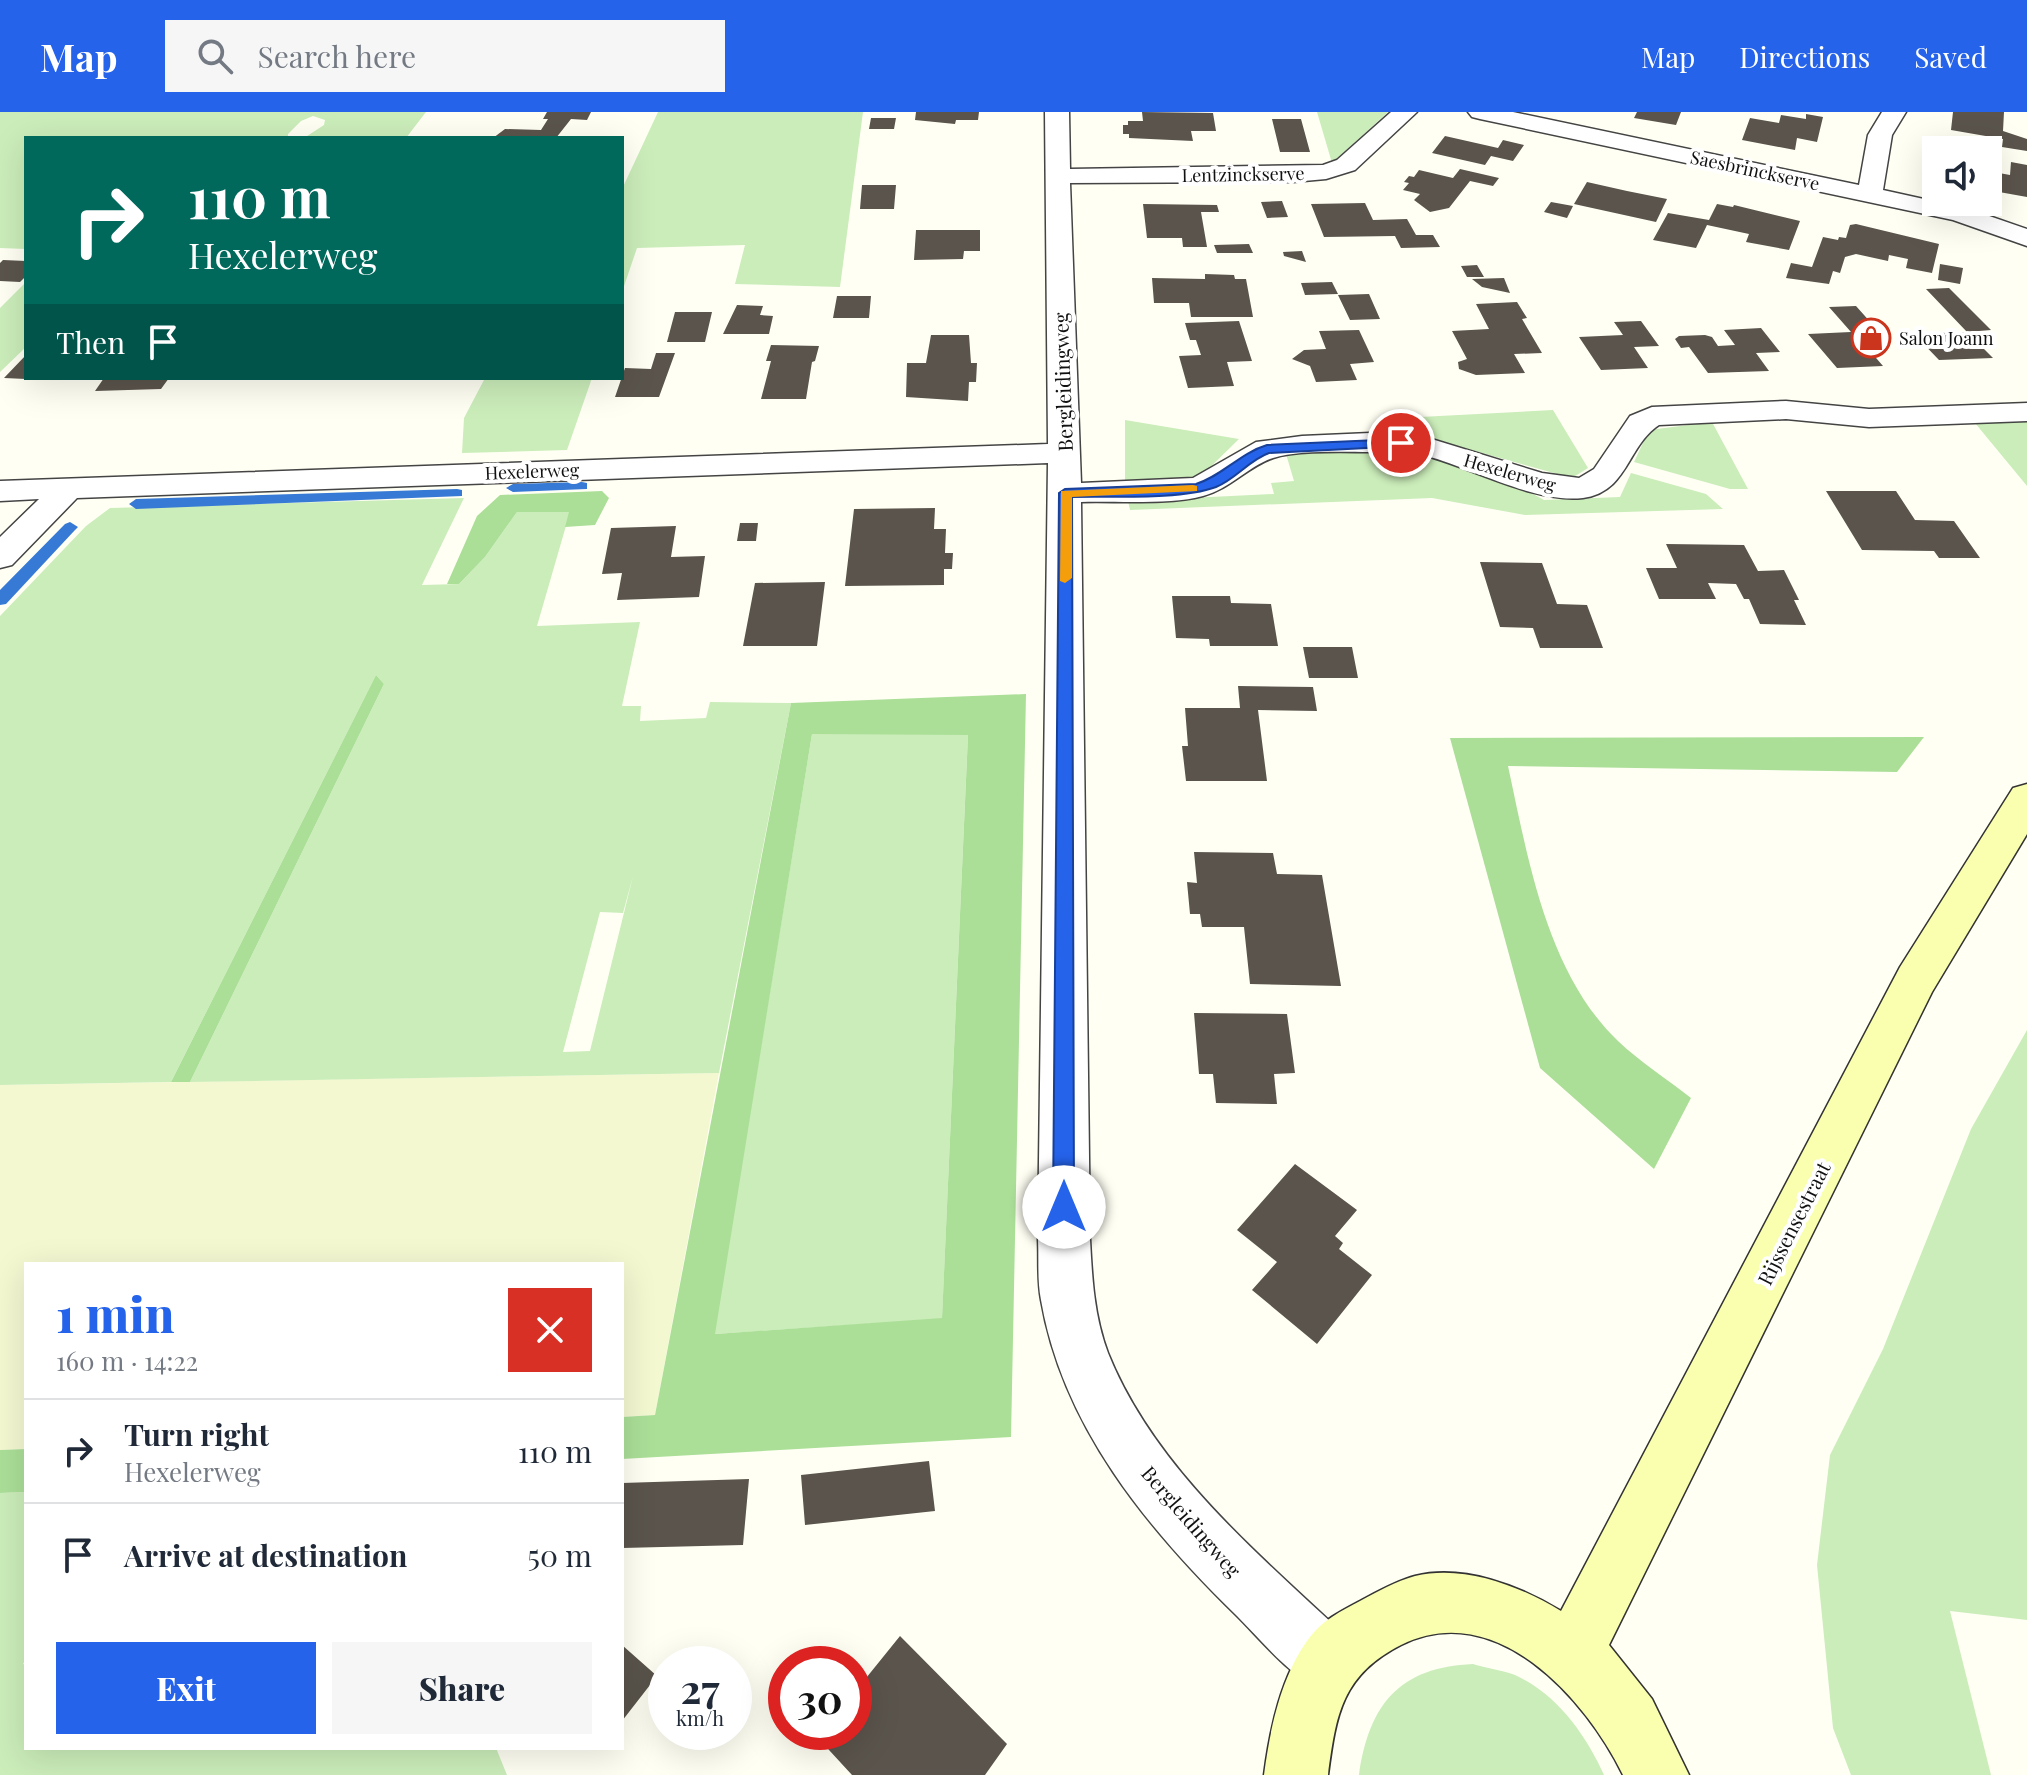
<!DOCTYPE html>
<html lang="en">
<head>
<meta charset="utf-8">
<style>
  :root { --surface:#fff; --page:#f6f6f7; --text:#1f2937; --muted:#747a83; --line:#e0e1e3; --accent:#2563eb }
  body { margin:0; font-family:"Playfair Display",serif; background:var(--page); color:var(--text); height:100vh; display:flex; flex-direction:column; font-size:30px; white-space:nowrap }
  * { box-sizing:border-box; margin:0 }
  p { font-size:26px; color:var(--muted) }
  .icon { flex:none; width:44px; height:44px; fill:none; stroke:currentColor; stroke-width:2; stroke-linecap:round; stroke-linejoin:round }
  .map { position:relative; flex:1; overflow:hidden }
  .drawer { position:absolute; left:24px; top:1150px; width:600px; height:488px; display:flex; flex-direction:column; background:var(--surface); border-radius:0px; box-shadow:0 8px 32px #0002 }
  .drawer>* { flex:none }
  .top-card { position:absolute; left:24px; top:24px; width:600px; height:244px; border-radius:0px; box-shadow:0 8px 32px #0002; background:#00695c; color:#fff; overflow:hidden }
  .tools { position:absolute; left:1922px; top:24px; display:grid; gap:16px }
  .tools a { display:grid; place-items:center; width:80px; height:80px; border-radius:0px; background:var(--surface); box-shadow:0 8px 32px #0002; font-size:40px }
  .speed { position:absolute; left:648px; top:1534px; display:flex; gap:16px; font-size:40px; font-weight:700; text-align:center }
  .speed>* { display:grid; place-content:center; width:104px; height:104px; border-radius:50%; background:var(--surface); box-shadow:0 8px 32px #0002; line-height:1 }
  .speed small { font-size:20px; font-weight:400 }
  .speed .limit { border:12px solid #d22; background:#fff; color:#111 }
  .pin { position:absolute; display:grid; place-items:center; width:68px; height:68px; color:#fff; margin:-34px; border:4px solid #fff; border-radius:50%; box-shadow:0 2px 8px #0007 }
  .me { position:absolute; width:88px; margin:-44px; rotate:0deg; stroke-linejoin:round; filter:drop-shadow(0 0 6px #0008) }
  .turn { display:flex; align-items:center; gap:28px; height:168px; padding:0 32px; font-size:36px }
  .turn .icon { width:104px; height:104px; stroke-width:2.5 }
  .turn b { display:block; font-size:56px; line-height:68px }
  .then { display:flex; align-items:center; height:76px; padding:0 32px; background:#0003; gap:16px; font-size:30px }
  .round { display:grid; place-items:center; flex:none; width:84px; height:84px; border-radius:0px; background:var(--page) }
  .headline { display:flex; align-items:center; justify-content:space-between; height:136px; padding:0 32px }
  h1 { font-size:48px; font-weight:800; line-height:60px; color:var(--accent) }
  .button { display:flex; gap:16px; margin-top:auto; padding:16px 32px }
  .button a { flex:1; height:92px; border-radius:0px; background:var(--accent); color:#fff; font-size:32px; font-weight:800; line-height:92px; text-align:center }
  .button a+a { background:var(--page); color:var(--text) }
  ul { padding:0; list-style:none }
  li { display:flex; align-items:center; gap:24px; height:104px; padding:0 32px; border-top:2px solid var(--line) }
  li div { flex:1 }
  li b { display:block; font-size:30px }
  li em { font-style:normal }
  header { display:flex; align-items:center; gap:48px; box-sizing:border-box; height:112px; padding:0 40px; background:var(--accent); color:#fff }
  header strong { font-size:38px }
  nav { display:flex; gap:44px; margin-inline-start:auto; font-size:28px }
  .search { width:560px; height:72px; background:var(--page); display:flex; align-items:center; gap:20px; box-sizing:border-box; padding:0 28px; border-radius:0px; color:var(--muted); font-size:30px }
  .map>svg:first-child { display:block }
</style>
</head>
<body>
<header>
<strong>Map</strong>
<div class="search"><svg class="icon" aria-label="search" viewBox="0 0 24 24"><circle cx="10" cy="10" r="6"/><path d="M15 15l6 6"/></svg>Search here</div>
<nav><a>Map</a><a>Directions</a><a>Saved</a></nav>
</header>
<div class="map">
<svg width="2027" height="1663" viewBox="0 0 2027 1663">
  <rect width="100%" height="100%" fill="#fffff4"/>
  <path fill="#f4f8d1" d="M 719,961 L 655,1303 L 622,1305 L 622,1152 L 26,1152 L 26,1337 L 0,1338 L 0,973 Z"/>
  <path fill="#cbedba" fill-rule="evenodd" d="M 0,0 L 426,0 L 406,26 L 304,26 L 324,13 L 325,8 L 313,4 L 301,9 L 288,22 L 288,26 L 26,26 L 26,137 L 0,136 Z
    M 658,0 L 863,0 L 840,175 L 735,172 L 745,133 L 637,136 L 622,180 L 622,77 Z
    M 1317,0 L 1388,0 L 1332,51 Z
    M 26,170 L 26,235 L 0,260 L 0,196 Z
    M 485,266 L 592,266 L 567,338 L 462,341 L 464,306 Z
    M 1553,298 L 1588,356 L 1572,366 L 1431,327 L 1420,305 Z
    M 2027,307 L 2027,374 L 1975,311 Z
    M 1125,308 L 1239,327 L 1196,369 L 1125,371 Z
    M 1712,310 L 1748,377 L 1730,377 L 1634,350 L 1649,318 Z
    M 1404,338 L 1513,371 L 1544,388 L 1620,385 L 1631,361 L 1706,382 L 1723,397 L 1525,403 L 1432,386 L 1130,398 L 1128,389 L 1274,382 L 1271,371 L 1294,369 L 1286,342 Z
    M 464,386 L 422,473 L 459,472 L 485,445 L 517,400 L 570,400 L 537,514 L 640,510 L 622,594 L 641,594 L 640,609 L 706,606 L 710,590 L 791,591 L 719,961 L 190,970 L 384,572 L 376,563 L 171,970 L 0,973 L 0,504 L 86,414 L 110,396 ZM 633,764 L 590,939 L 563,940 L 600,800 L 623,801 Z
    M 812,622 L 968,622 L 942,1207 L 714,1222 Z
    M 2027,918 L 2027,1508 L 1950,1499 L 1991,1663 L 1851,1663 L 1833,1616 L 1817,1453 L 1830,1343 L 1883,1237 L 1971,1017 Z
    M 26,1380 L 26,1547 L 23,1552 L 26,1553 L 26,1636 L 496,1636 L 507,1663 L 0,1663 L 0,1381 Z
    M 1473,1552 C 1486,1556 1502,1558 1515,1563 C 1557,1582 1586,1623 1604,1663 L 1359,1663 C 1369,1592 1400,1555 1473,1552 Z"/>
  <path fill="#abdf98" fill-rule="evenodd" d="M 602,379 L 609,386 L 595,413 L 565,415 L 569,400 L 517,400 L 485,445 L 459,472 L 447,472 L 477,404 L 500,383 Z
    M 376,563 L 384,572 L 190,970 L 171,970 Z
    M 1026,582 L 1011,1325 L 622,1347 L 622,1305 L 655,1303 L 791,591 ZM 812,622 L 968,623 L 942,1206 L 715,1222 Z
    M 1924,625 L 1897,660 L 1508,654 C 1528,747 1547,861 1618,929 C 1640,950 1667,967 1691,986 L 1654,1057 L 1540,956 L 1450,626 Z
    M 26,1337 L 26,1380 L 0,1381 L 0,1338 Z"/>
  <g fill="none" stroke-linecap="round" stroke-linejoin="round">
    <path fill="#377ad6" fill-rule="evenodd" d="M 582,370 L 587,371 L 587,377 L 513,380 L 506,376 L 513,372 Z
      M 457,377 L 462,378 L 462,384 L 136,397 L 129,392 L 136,387 Z
      M 70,410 L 78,415 L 75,418 L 6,492 L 0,493 L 0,478 L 65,412 Z"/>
  </g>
  <path fill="#5a544c" d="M 547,0 L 591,0 L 587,8 L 571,7 L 556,26 L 493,26 L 505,17 L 541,18 L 548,7 L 543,7 Z
    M 916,0 L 979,0 L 978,8 L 956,8 L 955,12 L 915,8 Z
    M 1142,0 L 1213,1 L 1216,19 L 1191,19 L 1193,29 L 1129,26 L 1129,22 L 1123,22 L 1123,13 L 1128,13 L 1128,9 L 1143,9 Z
    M 1637,0 L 1681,0 L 1676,13 L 1634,6 Z
    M 1953,0 L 2004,0 L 2003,19 L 2027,27 L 2027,39 L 2002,35 L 2003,27 L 1951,18 Z
    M 1806,2 L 1823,5 L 1817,30 L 1797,26 L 1795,38 L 1742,28 L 1750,6 L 1779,11 L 1781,3 L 1806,7 Z
    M 871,6 L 896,6 L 894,17 L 869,17 Z
    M 1272,7 L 1301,7 L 1310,40 L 1280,40 Z
    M 1445,24 L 1498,36 L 1503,28 L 1524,33 L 1513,49 L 1491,44 L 1485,53 L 1432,41 Z
    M 1950,26 L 1991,33 L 1991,44 L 1988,44 L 1988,38 L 1949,34 Z
    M 2011,50 L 2027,53 L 2027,85 L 1988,78 L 1988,59 L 2010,63 Z
    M 1460,57 L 1499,66 L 1493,74 L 1470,69 L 1449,96 L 1430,100 L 1414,88 L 1420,82 L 1403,78 L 1409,71 L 1404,70 L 1409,64 L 1414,65 L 1419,58 L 1453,66 Z
    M 1587,70 L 1627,79 L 1667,87 L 1656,110 L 1574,92 Z
    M 862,73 L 896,73 L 894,97 L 860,97 Z
    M 1282,89 L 1288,105 L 1267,106 L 1261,90 Z
    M 1551,90 L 1573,94 L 1567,106 L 1544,100 Z
    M 1365,91 L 1373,108 L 1407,107 L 1416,123 L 1433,123 L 1440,135 L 1401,136 L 1395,124 L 1324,125 L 1311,92 Z
    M 1143,92 L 1217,93 L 1219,100 L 1201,100 L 1207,135 L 1183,135 L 1182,126 L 1147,126 Z
    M 1717,92 L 1733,95 L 1734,93 L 1800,109 L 1789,138 L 1746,130 L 1749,122 L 1707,113 L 1696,136 L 1653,128 L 1668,101 L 1709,108 Z
    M 1856,112 L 1939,132 L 1932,161 L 1906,156 L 1908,147 L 1889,143 L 1888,149 L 1856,142 L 1845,145 L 1840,161 L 1833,159 L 1829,172 L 1786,166 L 1791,151 L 1812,155 L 1823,125 L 1838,128 L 1839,125 L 1846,126 L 1850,113 Z
    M 916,118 L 980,118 L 980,139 L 964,139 L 963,147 L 914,148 Z
    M 1249,132 L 1253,141 L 1217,141 L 1214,133 Z
    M 1302,139 L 1306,150 L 1284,144 L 1283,140 Z
    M 3,148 L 26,149 L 26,164 L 20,170 L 0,169 L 0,151 Z
    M 1940,152 L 1963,156 L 1960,172 L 1938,168 Z
    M 1477,153 L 1484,165 L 1467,165 L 1461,154 Z
    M 1205,162 L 1234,163 L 1235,167 L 1246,167 L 1253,205 L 1191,205 L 1189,191 L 1154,191 L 1152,166 L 1205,167 Z
    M 1504,166 L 1510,181 L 1482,175 L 1472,167 Z
    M 1332,170 L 1338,182 L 1305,183 L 1301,171 Z
    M 1949,176 L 1991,218 L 1967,220 L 1926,177 Z
    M 1369,182 L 1380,207 L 1350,208 L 1338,183 Z
    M 837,184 L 871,184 L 869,206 L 833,206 Z
    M 1517,190 L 1527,206 L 1522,207 L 1542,241 L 1514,242 L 1525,261 L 1476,263 L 1459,257 L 1458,250 L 1467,247 L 1452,219 L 1489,217 L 1476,192 Z
    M 737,193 L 763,194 L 760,203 L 773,204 L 769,222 L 723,222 Z
    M 1856,194 L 1889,231 L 1864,232 L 1883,254 L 1837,256 L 1808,222 L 1851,220 L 1829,195 Z
    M 675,200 L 712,200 L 705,230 L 667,230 Z
    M 1239,209 L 1252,249 L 1227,250 L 1234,274 L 1188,276 L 1179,244 L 1201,243 L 1196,228 L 1190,228 L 1185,211 Z
    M 1641,209 L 1659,234 L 1634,235 L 1648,256 L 1601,258 L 1579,225 L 1623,223 L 1614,210 Z
    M 1761,216 L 1780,240 L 1756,241 L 1769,259 L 1708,261 L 1689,235 L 1681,236 L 1675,227 L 1679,224 L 1705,223 L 1712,225 L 1718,234 L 1735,233 L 1724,218 Z
    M 1359,218 L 1374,250 L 1350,252 L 1357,268 L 1316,270 L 1310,254 L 1292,247 L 1304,238 L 1326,237 L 1319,219 Z
    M 1967,220 L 1993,246 L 1939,248 L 1914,222 Z
    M 931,223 L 969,223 L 971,251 L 977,251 L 976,270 L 969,270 L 968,289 L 906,285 L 907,251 L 926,251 Z
    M 771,233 L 819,234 L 815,249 L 812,250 L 806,287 L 761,287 L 771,249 L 766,249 Z
    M 656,241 L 675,241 L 659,285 L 615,285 L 625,256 L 651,257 Z
    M 26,243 L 26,267 L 4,266 Z
    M 104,266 L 169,266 L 161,277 L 95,279 Z
    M 1826,379 L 1896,379 L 1915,408 L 1954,409 L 1980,446 L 1939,446 L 1934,439 L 1862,438 Z
    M 935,396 L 934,417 L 946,417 L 945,441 L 953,441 L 952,457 L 944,457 L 944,473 L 845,474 L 854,397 Z
    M 740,411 L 758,411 L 756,429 L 737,429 Z
    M 676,414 L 671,445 L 705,444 L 699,485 L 617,488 L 622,461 L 602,462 L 611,416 Z
    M 1666,432 L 1744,433 L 1758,459 L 1784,458 L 1799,488 L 1794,488 L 1806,513 L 1760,512 L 1749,487 L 1744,487 L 1736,472 L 1708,471 L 1716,487 L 1659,487 L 1646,456 L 1677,456 Z
    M 1480,450 L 1542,451 L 1557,492 L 1587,493 L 1603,536 L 1540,536 L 1533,516 L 1500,515 Z
    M 825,470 L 817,534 L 743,534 L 755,471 Z
    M 1172,484 L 1230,484 L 1231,491 L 1271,492 L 1278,534 L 1210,534 L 1209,527 L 1176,526 Z
    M 1303,535 L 1352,535 L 1358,566 L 1309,566 Z
    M 1238,574 L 1313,575 L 1317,599 L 1258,598 L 1267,669 L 1186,669 L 1182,634 L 1188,634 L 1185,596 L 1240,596 Z
    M 1194,740 L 1273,741 L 1277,762 L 1322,763 L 1341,874 L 1250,872 L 1244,815 L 1202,815 L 1200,802 L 1190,802 L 1187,770 L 1197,771 Z
    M 1194,901 L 1287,902 L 1295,961 L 1274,962 L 1277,992 L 1216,991 L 1213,962 L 1199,962 Z
    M 1295,1052 L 1357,1098 L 1335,1124 L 1343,1131 L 1339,1137 L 1372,1163 L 1317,1232 L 1252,1178 L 1277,1150 L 1237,1118 Z
    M 929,1349 L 935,1399 L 805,1413 L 801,1363 Z
    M 749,1367 L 743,1433 L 622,1436 L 622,1371 Z
    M 900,1524 L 1007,1632 L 985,1663 L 852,1663 L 818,1626 L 823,1620 L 854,1620 L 854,1581 Z
    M 622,1533 L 657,1564 L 622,1609 Z"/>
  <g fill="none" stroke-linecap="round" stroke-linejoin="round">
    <g stroke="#444" stroke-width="3">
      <path id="street" d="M 1045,0 L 1069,0 L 1070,57 L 1323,53 L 1337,48 L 1391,0 L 1417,0 L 1355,58 L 1326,67 L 1293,70 L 1070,71 L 1081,371 L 1193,366 L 1256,330 L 1302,324 L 1370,321 L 1425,325 L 1542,361 L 1579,366 L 1594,357 L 1630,304 L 1652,295 L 1786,289 L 1869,297 L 2027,291 L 2027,309 L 1869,315 L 1786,307 L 1659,313 C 1627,334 1628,380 1583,386 C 1534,392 1467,353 1419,342 C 1403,339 1386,339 1370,340 C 1343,340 1298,338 1273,346 C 1247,355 1230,377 1203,384 C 1171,393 1117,389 1081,390 L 1090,1127 C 1092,1166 1094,1204 1108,1241 C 1155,1358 1262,1445 1351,1529 L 1360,1551 L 1351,1573 L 1329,1582 C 1292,1567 1265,1532 1237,1504 C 1147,1416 1063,1315 1041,1188 C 1037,1168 1039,1147 1038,1127 L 1048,351 L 77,386 L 12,453 L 0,456 L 0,425 L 39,387 L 0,389 L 0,369 L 1048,332 Z
        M 1468,0 L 1513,0 L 1859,73 L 1868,23 L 1882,0 L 1906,0 L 1892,23 L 1883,78 L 1969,97 L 2027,117 L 2027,134 L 1953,108 L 1480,7 L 1472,5 Z"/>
    </g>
    <g stroke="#333" stroke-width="3">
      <path id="secondary" d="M 2027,672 L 2027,722 L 1932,880 L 1609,1533 L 1652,1587 L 1689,1663 L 1623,1663 C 1586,1587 1496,1485 1401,1533 C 1342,1563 1336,1602 1328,1663 L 1264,1663 C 1270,1617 1281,1563 1310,1525 C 1323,1508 1341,1499 1360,1489 C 1377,1480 1396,1469 1415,1464 C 1464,1452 1520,1474 1561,1499 L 1900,855 L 2013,676 Z"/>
    </g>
    <use href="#street" fill="#fff" fill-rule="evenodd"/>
    <use href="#secondary" fill="#faffaf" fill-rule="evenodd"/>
  </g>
  <path fill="#2563eb" stroke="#184099" stroke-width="2" d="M 1401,327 L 1407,331 L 1405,334 L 1269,341 C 1249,348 1236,367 1216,375 C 1181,388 1112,384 1072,385 L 1074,1095 L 1071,1102 L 1064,1105 L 1056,1102 L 1053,1095 L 1059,381 L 1065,377 L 1196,372 C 1222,364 1240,341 1267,333 Z"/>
  <path fill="#f59e0b" d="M 1193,373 L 1197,374 L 1197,379 L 1072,385 L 1072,466 L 1065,471 L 1060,469 L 1061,379 Z"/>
  <defs>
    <g id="shop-ring" transform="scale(2)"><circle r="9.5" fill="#fff" stroke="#cb351e" stroke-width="1.5"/><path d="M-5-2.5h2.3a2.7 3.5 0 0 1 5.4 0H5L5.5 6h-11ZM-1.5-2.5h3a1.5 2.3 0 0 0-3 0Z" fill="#cb351e"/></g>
  </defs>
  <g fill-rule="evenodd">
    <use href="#shop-ring" x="1871" y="226"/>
  </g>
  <g text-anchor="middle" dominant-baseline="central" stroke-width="8" stroke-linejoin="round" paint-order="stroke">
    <g font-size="18" fill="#111" stroke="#fff">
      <text transform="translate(1755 58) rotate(12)">Saesbrinckserve</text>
      <text transform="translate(1243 62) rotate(-1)">Lentzinckserve</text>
      <text transform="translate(532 359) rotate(-2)">Hexelerweg</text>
      <text transform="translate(1510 360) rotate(16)">Hexelerweg</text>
    </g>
    <g font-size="18" fill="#111" stroke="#fff" text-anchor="start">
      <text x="1899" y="226">Salon Joann</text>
    </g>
    <g font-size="20" fill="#111" stroke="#fff">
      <text transform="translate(1062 270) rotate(-92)">Bergleidingweg</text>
      <text transform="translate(1793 1111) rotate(-63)">Rijssensestraat</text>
      <text transform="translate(1192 1409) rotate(49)">Bergleidingweg</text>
    </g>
  </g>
</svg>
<div class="tools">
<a><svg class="icon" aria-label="sound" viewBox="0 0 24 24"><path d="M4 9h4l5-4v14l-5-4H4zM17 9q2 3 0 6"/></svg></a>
</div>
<div class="speed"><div>27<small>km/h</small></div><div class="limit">30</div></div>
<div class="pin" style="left:1401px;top:331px;background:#d93025"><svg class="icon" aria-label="arrive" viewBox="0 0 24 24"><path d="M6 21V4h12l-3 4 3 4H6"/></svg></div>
<svg class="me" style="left:1064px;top:1095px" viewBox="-20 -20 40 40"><circle r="19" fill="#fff"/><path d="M0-13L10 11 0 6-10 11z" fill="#2563eb"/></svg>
<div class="top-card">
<div class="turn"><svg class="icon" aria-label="right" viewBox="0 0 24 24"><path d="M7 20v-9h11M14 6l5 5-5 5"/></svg><div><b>110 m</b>Hexelerweg</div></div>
<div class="then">Then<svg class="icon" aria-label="arrive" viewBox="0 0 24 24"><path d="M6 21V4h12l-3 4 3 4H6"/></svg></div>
</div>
<section class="drawer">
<div class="headline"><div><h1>1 min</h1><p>160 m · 14:22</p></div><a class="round" style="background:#d93025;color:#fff"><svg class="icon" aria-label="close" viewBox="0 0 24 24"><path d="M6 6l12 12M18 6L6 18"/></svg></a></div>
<ul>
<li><svg class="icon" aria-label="right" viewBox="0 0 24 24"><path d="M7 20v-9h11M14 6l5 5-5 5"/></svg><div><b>Turn right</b><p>Hexelerweg</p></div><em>110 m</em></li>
<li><svg class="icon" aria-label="arrive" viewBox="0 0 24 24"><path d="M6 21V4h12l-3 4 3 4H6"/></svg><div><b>Arrive at destination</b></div><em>50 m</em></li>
</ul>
<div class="button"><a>Exit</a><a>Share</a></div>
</section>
</div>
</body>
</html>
